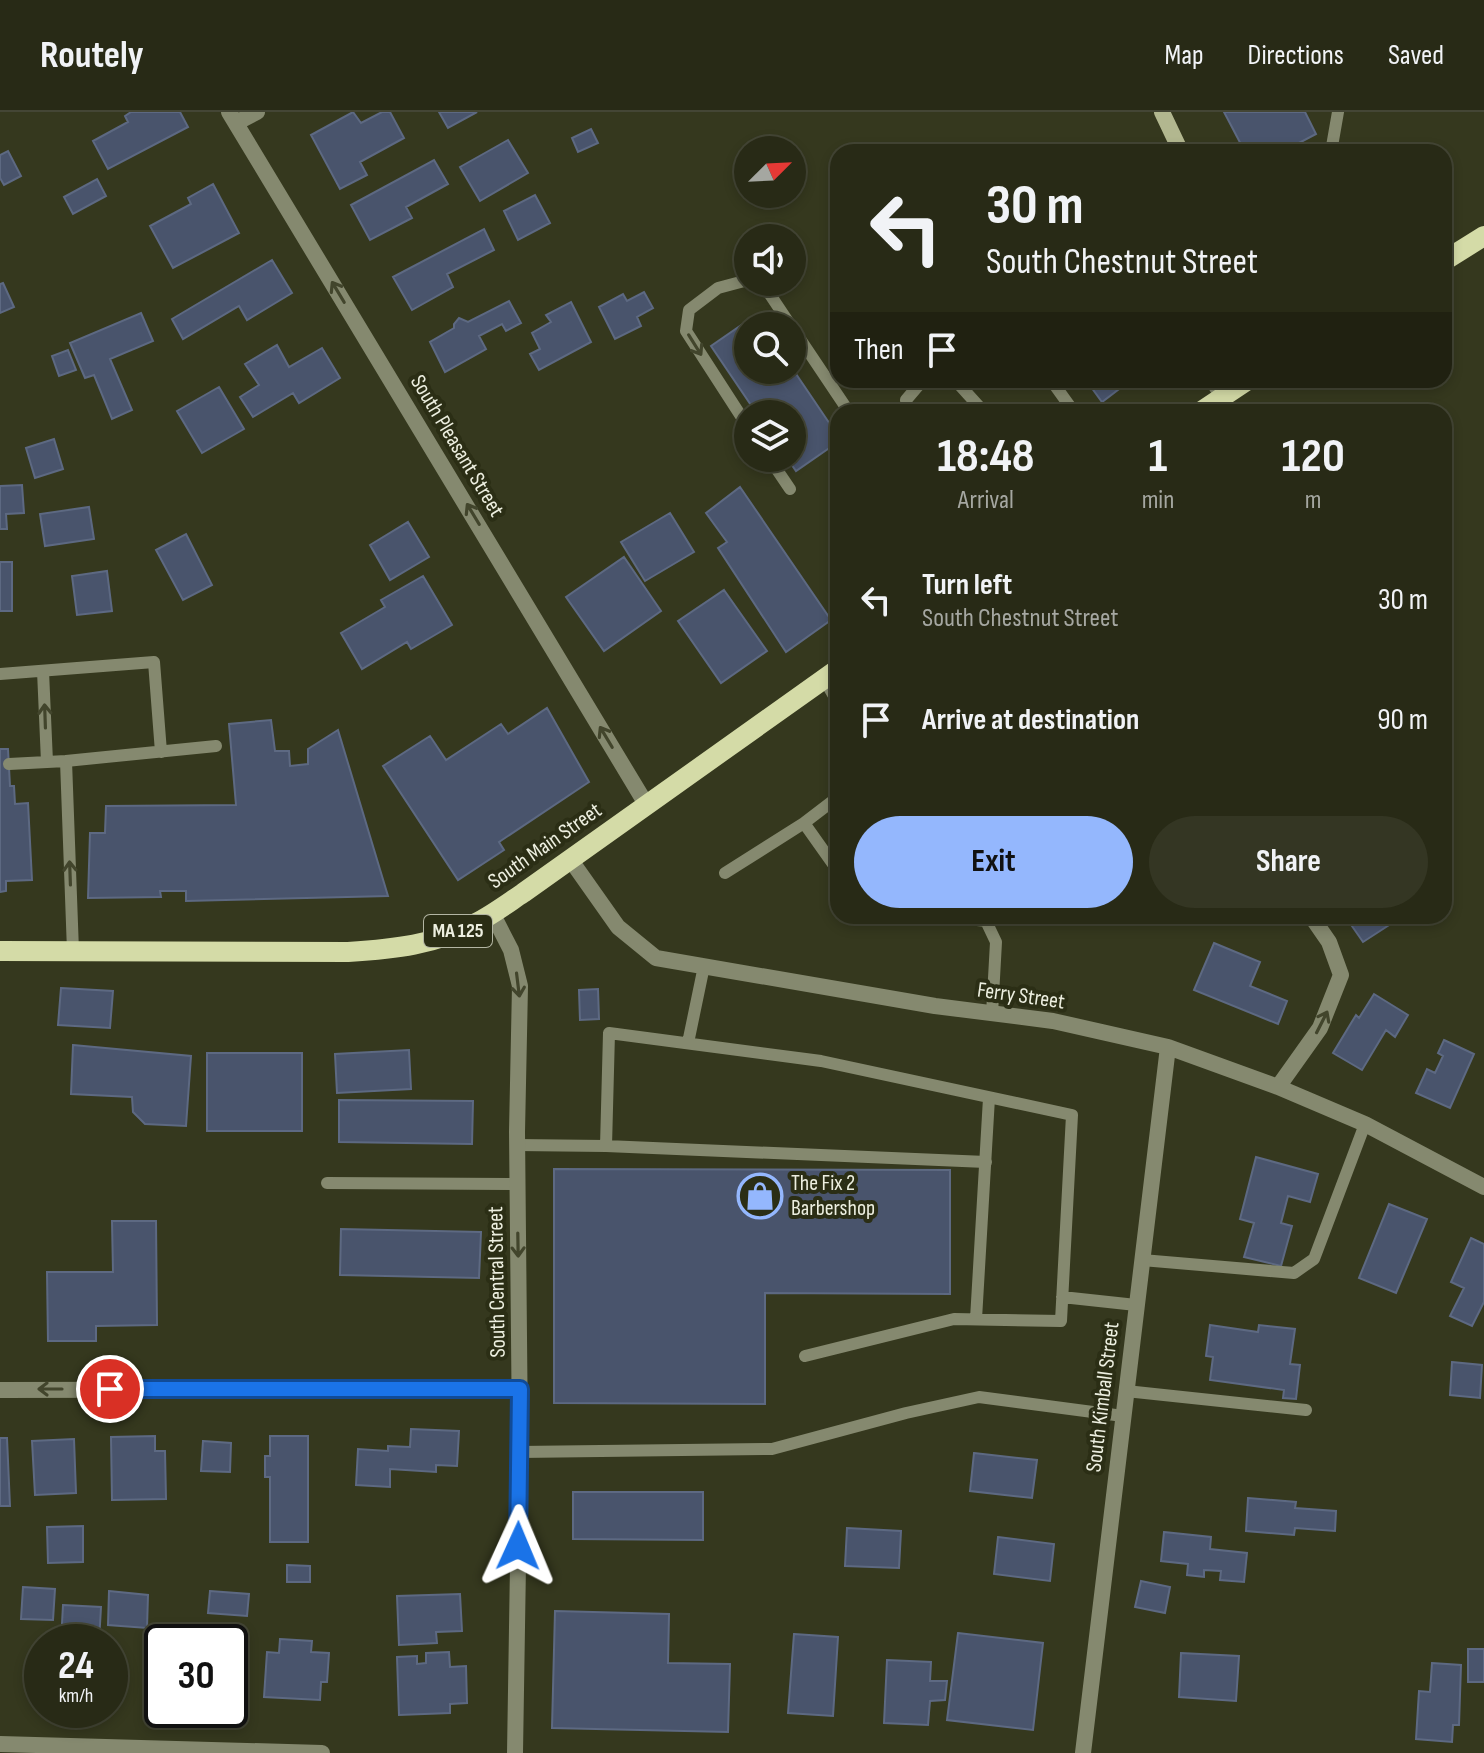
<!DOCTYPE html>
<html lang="en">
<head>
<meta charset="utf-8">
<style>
  :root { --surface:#282a16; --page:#343623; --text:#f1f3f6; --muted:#a5a7a1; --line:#444635; --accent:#94b7fd }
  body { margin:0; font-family:"Sofia Sans Condensed",sans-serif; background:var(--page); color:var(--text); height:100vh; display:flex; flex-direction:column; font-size:30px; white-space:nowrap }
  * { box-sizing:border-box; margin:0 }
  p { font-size:26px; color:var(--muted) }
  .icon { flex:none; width:44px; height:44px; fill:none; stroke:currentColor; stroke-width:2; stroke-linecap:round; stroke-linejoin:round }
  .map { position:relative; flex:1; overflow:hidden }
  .sheet { position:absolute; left:830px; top:292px; width:622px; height:520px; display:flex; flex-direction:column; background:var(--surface); border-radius:24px; box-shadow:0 4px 12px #0003,0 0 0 2px var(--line) }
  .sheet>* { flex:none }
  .hud { position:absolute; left:830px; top:32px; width:622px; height:244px; border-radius:24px; box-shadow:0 4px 12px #0003,0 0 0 2px var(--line); background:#282a16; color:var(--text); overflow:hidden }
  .needle { width:52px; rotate:66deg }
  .fabs { position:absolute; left:734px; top:24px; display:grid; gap:16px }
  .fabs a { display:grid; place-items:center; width:72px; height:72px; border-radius:50%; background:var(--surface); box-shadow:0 4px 12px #0003,0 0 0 2px var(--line); font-size:40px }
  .speed { position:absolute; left:24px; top:1512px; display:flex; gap:16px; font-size:40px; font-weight:700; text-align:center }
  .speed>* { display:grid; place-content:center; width:104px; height:104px; border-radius:50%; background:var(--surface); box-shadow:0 4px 12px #0003,0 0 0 2px var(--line); line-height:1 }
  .speed small { font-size:20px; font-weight:400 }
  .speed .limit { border:4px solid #111; border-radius:12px; background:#fff; color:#111 }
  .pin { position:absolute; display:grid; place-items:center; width:68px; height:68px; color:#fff; margin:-34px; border:4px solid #fff; border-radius:50%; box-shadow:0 2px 8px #0007 }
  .me { position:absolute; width:88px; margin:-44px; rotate:1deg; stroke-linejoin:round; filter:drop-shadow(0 0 6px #0008) }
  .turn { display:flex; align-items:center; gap:28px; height:168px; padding:0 24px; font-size:36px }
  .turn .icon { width:104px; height:104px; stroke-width:2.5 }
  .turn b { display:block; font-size:56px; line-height:68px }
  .then { display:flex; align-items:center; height:76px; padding:0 24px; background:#0003; gap:16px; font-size:30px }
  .eta { display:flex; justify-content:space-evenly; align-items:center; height:136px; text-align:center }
  .eta b { font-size:48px; font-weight:700; line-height:56px }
  .primary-button { display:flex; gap:16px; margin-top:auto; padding:16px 24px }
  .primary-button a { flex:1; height:92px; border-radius:48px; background:var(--accent); color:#111; font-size:32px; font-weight:700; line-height:92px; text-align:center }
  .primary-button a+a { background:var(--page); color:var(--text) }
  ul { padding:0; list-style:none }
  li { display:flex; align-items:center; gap:24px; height:120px; padding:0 24px }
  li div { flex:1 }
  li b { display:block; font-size:30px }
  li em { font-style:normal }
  header { display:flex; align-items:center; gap:48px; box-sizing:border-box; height:112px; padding:0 40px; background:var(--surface); border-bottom:2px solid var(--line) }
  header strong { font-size:38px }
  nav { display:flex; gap:44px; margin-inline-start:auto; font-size:28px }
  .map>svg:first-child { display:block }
</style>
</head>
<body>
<header>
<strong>Routely</strong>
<nav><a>Map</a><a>Directions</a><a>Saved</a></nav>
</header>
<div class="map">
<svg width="1484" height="1641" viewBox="0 0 1484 1641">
  <rect width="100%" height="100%" fill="#35381e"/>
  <path fill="#49546c" stroke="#5d6982" stroke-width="2" d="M 131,0 L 180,0 L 188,15 L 108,57 L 93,29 L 128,10 L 125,4 Z
    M 353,0 L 361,11 L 382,0 L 390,0 L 404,26 L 360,50 L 367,63 L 340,77 L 311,23 Z
    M 439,0 L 477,0 L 448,16 Z
    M 1224,0 L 1305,0 L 1316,22 L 1282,40 L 1245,40 Z
    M 591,17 L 598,31 L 578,40 L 572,26 Z
    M 508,28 L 528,61 L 480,89 L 460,55 Z
    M 8,39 L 21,64 L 4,73 L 0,66 L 0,43 Z
    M 434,48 L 448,72 L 406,95 L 412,106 L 370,128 L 351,93 Z
    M 97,67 L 106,84 L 73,102 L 64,85 Z
    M 213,72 L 239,121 L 173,156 L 150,114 L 191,92 L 188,86 Z
    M 535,83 L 550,111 L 518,128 L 504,99 Z
    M 484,117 L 494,138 L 447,162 L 453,175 L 412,198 L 393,165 Z
    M 272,148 L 292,181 L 247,208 L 239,194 L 183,227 L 172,207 Z
    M 3,171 L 14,195 L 0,201 L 0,172 Z
    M 644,180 L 653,196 L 637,205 L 641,214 L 615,227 L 599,195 L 623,182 L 627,189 Z
    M 509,189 L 521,211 L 506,219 L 502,212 L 479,224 L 486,237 L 445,260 L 430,230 L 454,216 L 454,212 L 459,206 L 468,210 Z
    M 571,190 L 591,230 L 539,258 L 530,242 L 540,237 L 532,221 L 551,210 L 546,203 Z
    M 141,201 L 153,229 L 110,247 L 132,298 L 112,307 L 94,263 L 85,266 L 70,231 Z
    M 756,203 L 763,214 L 748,214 L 748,258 L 792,256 L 838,324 L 838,330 L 796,359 L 787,346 L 792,346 L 792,302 L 757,302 L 711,234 Z
    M 277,233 L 289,255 L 322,236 L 340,266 L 299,291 L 293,281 L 253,305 L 240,285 L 259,273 L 245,252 Z
    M 68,238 L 76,258 L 59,264 L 52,244 Z
    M 1086,268 L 1131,268 L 1102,290 Z
    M 219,275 L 244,317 L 202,341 L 177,299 Z
    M 54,327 L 63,357 L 35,366 L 26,336 Z
    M 22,373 L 24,401 L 6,402 L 7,417 L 0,417 L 0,374 Z
    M 740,375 L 831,508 L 786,540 L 718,436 L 727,430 L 706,401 Z
    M 89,395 L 94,427 L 45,434 L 40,402 Z
    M 670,401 L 694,440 L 645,469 L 621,430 Z
    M 408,410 L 429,445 L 390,468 L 370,433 Z
    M 186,422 L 212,473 L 183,488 L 156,438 Z
    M 624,445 L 661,499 L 604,539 L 566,485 Z
    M 0,450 L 12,450 L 12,499 L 0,499 Z
    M 107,459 L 112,499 L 77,503 L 72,464 Z
    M 423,464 L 452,513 L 411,537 L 407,530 L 362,557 L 341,521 L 385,495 L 381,488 Z
    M 724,478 L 767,539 L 721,571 L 678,509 Z
    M 547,596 L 589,670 L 499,730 L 504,738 L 458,768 L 383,654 L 430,624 L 446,648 L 501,612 L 508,622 Z
    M 271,608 L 275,639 L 289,639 L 290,654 L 308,652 L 308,637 L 338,618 L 388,784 L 186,789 L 186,779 L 160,779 L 161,785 L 88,786 L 90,721 L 105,721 L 106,694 L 236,693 L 229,612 Z
    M 0,637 L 8,637 L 10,674 L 14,674 L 15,692 L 28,691 L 32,768 L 6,769 L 6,779 L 0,780 Z
    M 1345,804 L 1403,804 L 1363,830 Z
    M 1214,831 L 1260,850 L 1250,874 L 1287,889 L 1278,912 L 1194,878 Z
    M 61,876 L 113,879 L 110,916 L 58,913 Z
    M 598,877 L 599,907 L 580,908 L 579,878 Z
    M 1374,882 L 1408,903 L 1395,925 L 1386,918 L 1362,958 L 1333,941 L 1356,903 L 1359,906 Z
    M 1444,928 L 1474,942 L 1450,996 L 1416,981 L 1427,957 L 1435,961 L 1443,944 L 1438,941 Z
    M 73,933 L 191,944 L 186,1014 L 145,1012 L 133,1000 L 132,985 L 71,982 Z
    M 409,938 L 411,977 L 337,981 L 335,942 Z
    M 207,941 L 302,941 L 302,1019 L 207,1019 Z
    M 339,988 L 473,989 L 472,1032 L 339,1030 Z
    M 1256,1045 L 1318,1062 L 1310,1090 L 1288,1084 L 1281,1111 L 1292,1114 L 1281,1154 L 1244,1145 L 1254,1111 L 1240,1107 Z
    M 554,1057 L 950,1058 L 950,1182 L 765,1181 L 765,1292 L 554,1291 Z
    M 1389,1092 L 1427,1107 L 1396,1181 L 1359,1166 Z
    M 112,1109 L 156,1109 L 157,1213 L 96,1214 L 96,1229 L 48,1229 L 47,1160 L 113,1160 Z
    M 341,1117 L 481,1120 L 479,1166 L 340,1163 Z
    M 1471,1126 L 1484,1132 L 1484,1190 L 1472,1214 L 1450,1204 L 1464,1176 L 1451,1170 Z
    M 1210,1213 L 1258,1220 L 1259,1213 L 1295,1217 L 1290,1252 L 1300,1253 L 1296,1287 L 1283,1286 L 1284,1278 L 1210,1268 L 1213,1245 L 1206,1244 Z
    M 1452,1250 L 1482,1253 L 1480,1286 L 1450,1283 Z
    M 411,1317 L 459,1319 L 457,1354 L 436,1353 L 436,1360 L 390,1357 L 390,1375 L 356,1373 L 358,1337 L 388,1339 L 388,1334 L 410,1335 Z
    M 155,1324 L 155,1339 L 165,1339 L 166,1387 L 112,1388 L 111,1325 Z
    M 270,1324 L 308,1324 L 308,1430 L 270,1430 L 270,1365 L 265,1365 L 265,1344 L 270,1344 Z
    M 0,1326 L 7,1326 L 10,1394 L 0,1394 Z
    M 74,1327 L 76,1381 L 35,1383 L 32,1329 Z
    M 203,1329 L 231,1331 L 230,1360 L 201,1359 Z
    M 974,1341 L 1037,1348 L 1032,1386 L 970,1379 Z
    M 573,1380 L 703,1380 L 703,1428 L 573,1427 Z
    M 1248,1386 L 1296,1390 L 1295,1396 L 1336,1399 L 1335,1419 L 1295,1416 L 1294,1423 L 1246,1419 Z
    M 83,1414 L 83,1450 L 48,1451 L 47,1415 Z
    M 847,1416 L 901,1419 L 899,1456 L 845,1454 Z
    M 1164,1420 L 1211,1425 L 1210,1437 L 1247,1441 L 1244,1470 L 1220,1468 L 1221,1459 L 1204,1458 L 1204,1465 L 1187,1463 L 1188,1452 L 1161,1449 Z
    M 998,1425 L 1054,1432 L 1050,1469 L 994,1462 Z
    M 287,1453 L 310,1454 L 310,1470 L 287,1470 Z
    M 1141,1469 L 1170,1475 L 1165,1501 L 1135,1495 Z
    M 23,1475 L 55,1477 L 53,1508 L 21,1507 Z
    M 109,1479 L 148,1483 L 147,1516 L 108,1513 Z
    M 210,1479 L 249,1482 L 247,1504 L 208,1501 Z
    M 460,1482 L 462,1519 L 436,1520 L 437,1531 L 399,1533 L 397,1484 Z
    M 63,1493 L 101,1495 L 99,1530 L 61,1530 Z
    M 555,1499 L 669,1502 L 668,1551 L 730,1552 L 728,1620 L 552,1616 Z
    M 174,1519 L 224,1522 L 223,1530 L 173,1530 Z
    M 958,1521 L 1043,1531 L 1033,1618 L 947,1608 Z
    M 794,1522 L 838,1525 L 833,1604 L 788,1601 Z
    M 280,1527 L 312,1529 L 311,1540 L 329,1541 L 327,1570 L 321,1570 L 320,1588 L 264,1585 L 267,1540 L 279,1541 Z
    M 1468,1537 L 1484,1537 L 1484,1570 L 1468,1570 Z
    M 449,1540 L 450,1555 L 466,1554 L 467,1591 L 450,1592 L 450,1601 L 399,1603 L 397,1545 L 417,1544 L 417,1552 L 426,1551 L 426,1541 Z
    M 1181,1541 L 1239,1544 L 1236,1589 L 1179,1585 Z
    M 887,1548 L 931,1550 L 930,1569 L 947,1569 L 945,1588 L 930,1589 L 928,1613 L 884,1611 Z
    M 1432,1551 L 1461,1553 L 1459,1613 L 1453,1613 L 1452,1630 L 1416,1627 L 1419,1579 L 1430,1580 Z"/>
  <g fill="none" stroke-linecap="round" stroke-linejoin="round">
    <path stroke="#85896f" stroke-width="12" d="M 1331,40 L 1338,0
      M 748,168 L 718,176 L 689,198 L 686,219 L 748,315
      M 752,170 L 767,178 L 791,214
      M 792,215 L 849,300
      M 955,268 L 984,300
      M 1051,268 L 1074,300
      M 1210,268 L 1221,285
      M 908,300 L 906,288 L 923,268
      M 769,346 L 790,377
      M 43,559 L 47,650
      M 0,562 L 154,550 L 161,640
      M 824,567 L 838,591
      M 66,649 L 216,634
      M 9,652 L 66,649 L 73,839
      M 838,685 L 804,711 L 838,759
      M 725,761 L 804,711
      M 942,804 L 986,809 L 984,804
      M 1106,806 L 1108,804
      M 992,902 L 996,830 L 986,809 L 993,804
      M 688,931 L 704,854
      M 517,1033 L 606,1034
      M 327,1071 L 518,1072
      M 1142,1148 L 1294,1161 L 1314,1147 L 1365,1012
      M 1062,1185 L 1136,1193
      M 976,1207 L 989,986
      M 805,1244 L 954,1207 L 1061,1209 L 1072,1003 L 821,949 L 609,921 L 606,1034 L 986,1050
      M 1126,1279 L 1306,1298
      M 519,1340 L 772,1337 L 906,1301 L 979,1285 L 1123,1304"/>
    <path stroke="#85896f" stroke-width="16" d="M 229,0 L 646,692
      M 236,11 L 257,0
      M 570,747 L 618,815 L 656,846 L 935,894 L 1053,909 L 1168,935 L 1278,975 L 1365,1012 L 1484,1075
      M 492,801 L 511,838 L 520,874 L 517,1020 L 520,1327 L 515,1641
      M 1278,975 L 1320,916 L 1341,863 L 1329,830 L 1311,804
      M 0,1278 L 520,1277
      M 0,1632 L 322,1641
      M 1083,1641 L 1168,935"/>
    <path stroke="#b2b78f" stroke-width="16" d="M 1162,0 L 1181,40"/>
    <path stroke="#d4dba7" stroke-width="20" d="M 1444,149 L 1484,124
      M 1200,300 L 1248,268
      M 0,839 L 348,840 C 393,837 436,833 476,811 C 492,803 508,791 523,781 L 838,557"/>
  </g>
  <defs><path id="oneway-shaft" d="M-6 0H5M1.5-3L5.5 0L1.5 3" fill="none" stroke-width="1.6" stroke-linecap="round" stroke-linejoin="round" transform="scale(2)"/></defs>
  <g stroke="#42452c">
    <use href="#oneway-shaft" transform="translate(338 180) rotate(-121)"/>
    <use href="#oneway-shaft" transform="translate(695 233) rotate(58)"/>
    <use href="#oneway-shaft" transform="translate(473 402) rotate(-121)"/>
    <use href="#oneway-shaft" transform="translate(45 604) rotate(-92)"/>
    <use href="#oneway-shaft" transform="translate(606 625) rotate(-121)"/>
    <use href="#oneway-shaft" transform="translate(70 761) rotate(-92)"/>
    <use href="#oneway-shaft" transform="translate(518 873) rotate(83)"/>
    <use href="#oneway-shaft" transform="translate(1322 910) rotate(-63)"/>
    <use href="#oneway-shaft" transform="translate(518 1133) rotate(89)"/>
    <use href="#oneway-shaft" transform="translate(50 1277) rotate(180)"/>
  </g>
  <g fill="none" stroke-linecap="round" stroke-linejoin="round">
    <g stroke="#114b97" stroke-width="20">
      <path id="route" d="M 110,1277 L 520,1277 L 518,1434"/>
    </g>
    <use href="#route" stroke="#1a73e8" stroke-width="14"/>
  </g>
  <defs>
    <g id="shop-ring" transform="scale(2.3)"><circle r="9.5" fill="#2b2e15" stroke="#94b7fd" stroke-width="1.5"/><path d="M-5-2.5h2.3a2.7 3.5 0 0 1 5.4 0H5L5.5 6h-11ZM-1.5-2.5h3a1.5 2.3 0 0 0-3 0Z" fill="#94b7fd"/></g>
  </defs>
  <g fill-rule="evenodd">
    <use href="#shop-ring" x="760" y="1084"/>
  </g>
  <g text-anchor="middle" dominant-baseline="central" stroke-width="8" stroke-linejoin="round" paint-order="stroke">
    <rect fill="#2b2e15" stroke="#b3b5a3" stroke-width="2" x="424" y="803" width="68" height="32" rx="6"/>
    <g font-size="20" font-weight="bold" fill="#edefe0">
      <text x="458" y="819">MA 125</text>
    </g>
    <g font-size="22" fill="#edefe0" stroke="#2b2e15">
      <text transform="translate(457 334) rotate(59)">South Pleasant Street</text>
      <text transform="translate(545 734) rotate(-35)">South Main Street</text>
      <text transform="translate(1021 884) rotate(8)">Ferry Street</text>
      <text transform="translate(497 1170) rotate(-91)">South Central Street</text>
      <text transform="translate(1103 1285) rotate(-83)">South Kimball Street</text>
    </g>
    <g font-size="22" fill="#edefe0" stroke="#2b2e15" text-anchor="start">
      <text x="791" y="1071">The Fix 2<tspan x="791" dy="25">Barbershop</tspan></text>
    </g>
  </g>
</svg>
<div class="fabs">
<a><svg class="needle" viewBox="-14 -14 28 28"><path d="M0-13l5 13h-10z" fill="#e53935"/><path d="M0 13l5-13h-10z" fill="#a5a7a1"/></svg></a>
<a><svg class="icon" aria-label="sound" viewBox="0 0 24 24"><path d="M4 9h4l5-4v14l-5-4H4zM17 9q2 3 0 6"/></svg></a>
<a><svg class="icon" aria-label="search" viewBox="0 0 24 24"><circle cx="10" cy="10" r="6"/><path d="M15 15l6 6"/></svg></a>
<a><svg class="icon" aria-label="layers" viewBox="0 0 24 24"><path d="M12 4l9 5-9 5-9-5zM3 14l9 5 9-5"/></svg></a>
</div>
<div class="speed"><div>24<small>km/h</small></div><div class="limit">30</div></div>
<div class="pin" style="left:110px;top:1277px;background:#d93025"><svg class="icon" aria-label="arrive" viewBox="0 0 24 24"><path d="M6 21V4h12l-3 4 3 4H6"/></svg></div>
<svg class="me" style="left:518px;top:1434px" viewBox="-20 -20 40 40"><path d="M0-17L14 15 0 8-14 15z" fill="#1a73e8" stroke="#fff" stroke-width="4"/></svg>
<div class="hud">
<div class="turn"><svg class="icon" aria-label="left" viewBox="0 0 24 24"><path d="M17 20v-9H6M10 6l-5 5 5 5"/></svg><div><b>30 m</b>South Chestnut Street</div></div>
<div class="then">Then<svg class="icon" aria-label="arrive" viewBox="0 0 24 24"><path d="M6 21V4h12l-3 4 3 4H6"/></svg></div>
</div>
<section class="sheet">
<div class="eta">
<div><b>18:48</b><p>Arrival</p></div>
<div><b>1</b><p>min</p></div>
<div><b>120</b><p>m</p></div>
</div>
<ul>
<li><svg class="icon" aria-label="left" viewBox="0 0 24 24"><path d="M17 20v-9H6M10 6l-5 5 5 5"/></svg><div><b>Turn left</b><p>South Chestnut Street</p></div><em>30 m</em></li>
<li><svg class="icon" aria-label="arrive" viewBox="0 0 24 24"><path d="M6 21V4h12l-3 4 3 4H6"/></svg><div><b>Arrive at destination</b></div><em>90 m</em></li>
</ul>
<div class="primary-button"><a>Exit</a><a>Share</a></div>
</section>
</div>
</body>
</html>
